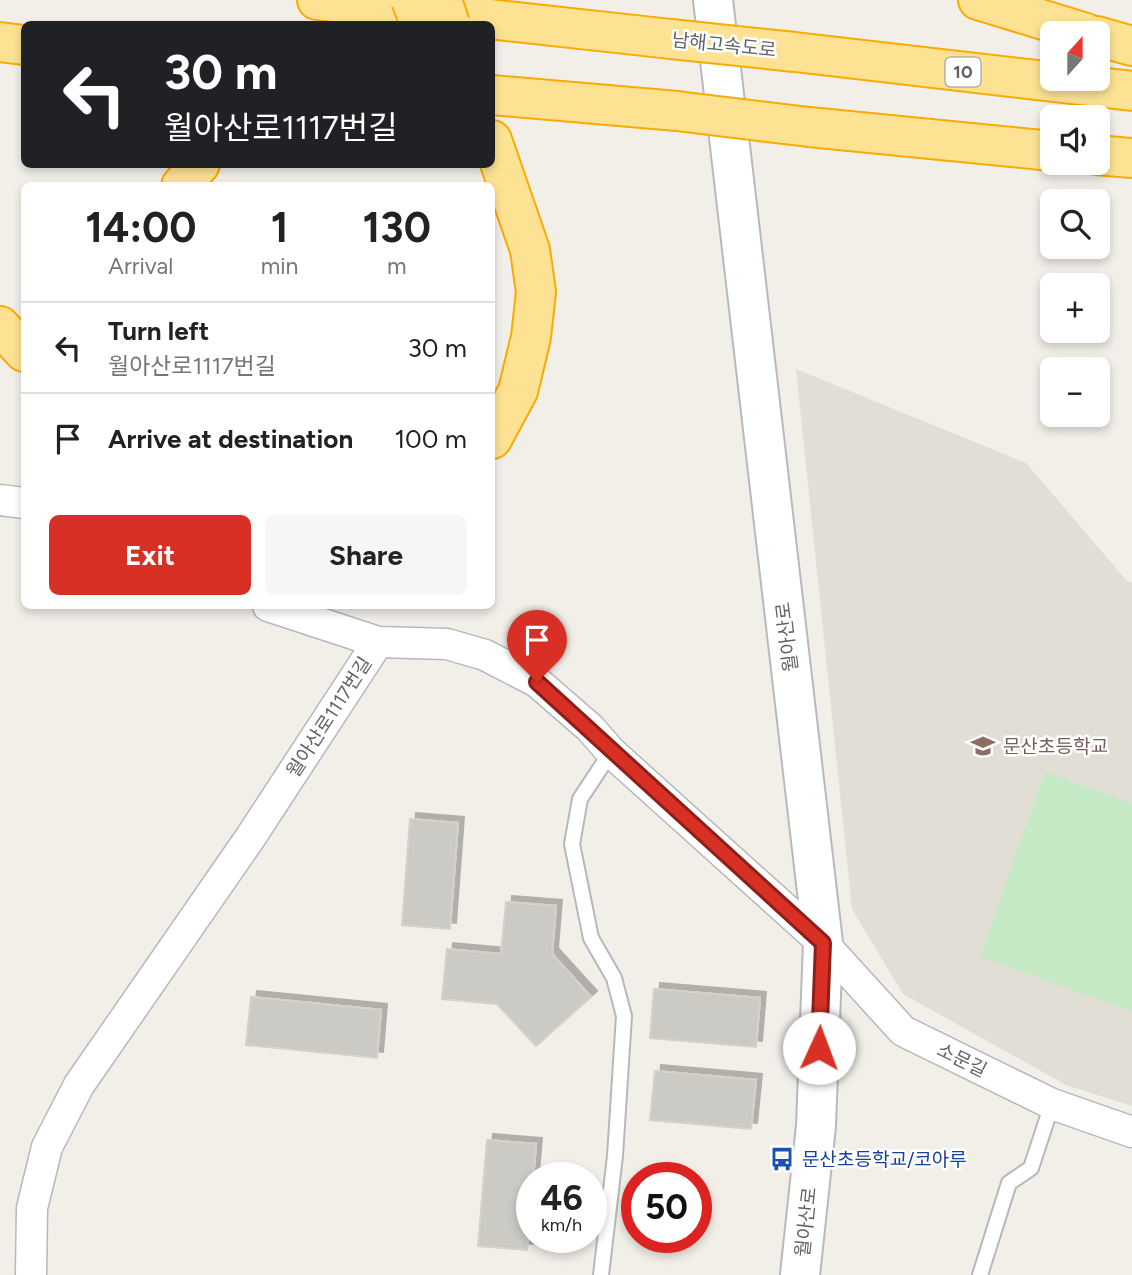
<!DOCTYPE html>
<html lang="en">
<head>
<meta charset="utf-8">
<style>
  :root { --surface:#fff; --page:#f6f6f6; --text:#222; --muted:#767676; --line:#e0e0e0; --accent:#d93025 }
  body { margin:0; font-family:Figtree,"Noto Sans KR",sans-serif; background:var(--page); color:var(--text); height:100vh; display:flex; flex-direction:column; font-size:26px; white-space:nowrap }
  * { box-sizing:border-box; margin:0 }
  p { font-size:23px; color:var(--muted) }
  .icon { flex:none; width:38px; height:38px; fill:none; stroke:currentColor; stroke-width:2; stroke-linecap:round; stroke-linejoin:round }
  .map { position:relative; flex:1; overflow:hidden }
  .panel { position:absolute; left:21px; top:182px; width:474px; height:427px; display:flex; flex-direction:column; background:var(--surface); border-radius:10px; box-shadow:0 4px 10px #0003 }
  .panel>* { flex:none }
  .hud { position:absolute; left:21px; top:21px; width:474px; height:147px; border-radius:10px; box-shadow:0 4px 10px #0003; background:#202124; color:#fff; overflow:hidden }
  .needle { width:46px; rotate:21deg }
  .buttons { position:absolute; left:1040px; top:21px; display:grid; gap:14px }
  .buttons a { display:grid; place-items:center; width:70px; height:70px; border-radius:10px; background:var(--surface); box-shadow:0 4px 10px #0003; font-size:35px }
  .speed { position:absolute; left:516px; top:1162px; display:flex; gap:14px; font-size:35px; font-weight:700; text-align:center }
  .speed>* { display:grid; place-content:center; width:91px; height:91px; border-radius:50%; background:var(--surface); box-shadow:0 4px 10px #0003; line-height:1 }
  .speed small { font-size:18px; font-weight:400 }
  .speed .limit { border:10px solid #d22; background:#fff; color:#111 }
  .pin { position:absolute; display:grid; place-items:center; width:60px; height:60px; color:#fff; margin:-72px -30px; border-radius:50% 50% 50% 0; rotate:-45deg; box-shadow:0 0 7px #0007 }
  .pin .icon { rotate:45deg }
  .me { position:absolute; width:77px; margin:-38px; rotate:2deg; stroke-linejoin:round; filter:drop-shadow(0 0 5px #0008) }
  .turn { display:flex; align-items:center; gap:24px; height:147px; padding:0 28px; font-size:32px }
  .turn .icon { width:91px; height:91px; stroke-width:2.5 }
  .turn b { display:block; font-size:49px; line-height:60px }
  .eta { display:flex; justify-content:space-evenly; align-items:center; height:119px; text-align:center }
  .eta b { font-size:42px; font-weight:700; line-height:49px }
  .primary-button { display:flex; gap:14px; margin-top:auto; padding:14px 28px }
  .primary-button a { flex:1; height:80px; border-radius:10px; background:var(--accent); color:#fff; font-size:28px; font-weight:700; line-height:80px; text-align:center }
  .primary-button a+a { background:var(--page); color:var(--text) }
  ul { padding:0; list-style:none }
  li { display:flex; align-items:center; gap:21px; height:91px; padding:0 28px; border-top:2px solid var(--line) }
  li div { flex:1 }
  li b { display:block; font-size:26px }
  li em { font-style:normal }
  .map>svg:first-child { display:block }
</style>
</head>
<body>
<div class="map">
<svg width="1132" height="1275" viewBox="0 0 1132 1275">
  <defs>
    <filter id="shadow"><feDropShadow dx="6" dy="-6" stdDeviation="0" flood-color="#0004"/></filter>
  </defs>
  <rect width="100%" height="100%" fill="#f1efe8"/>
  <path fill="#e1ded6" d="M 796,369 L 1026,463 L 1126,580 L 1132,583 L 1132,1106 L 1066,1085 L 903,994 L 852,909 Z"/>
  <path fill="#c5e8c5" d="M 1045,772 L 1132,803 L 1132,1011 L 980,957 Z"/>
  <path fill="#cccac5" stroke="#d6d1c6" stroke-width="2" filter="url(#shadow)" d="M 410,819 L 458,823 L 450,929 L 402,925 Z
    M 506,902 L 556,906 L 552,954 L 591,997 L 536,1046 L 497,1004 L 442,999 L 447,949 L 501,954 Z
    M 654,989 L 760,998 L 756,1047 L 650,1038 Z
    M 251,997 L 381,1010 L 377,1058 L 246,1045 Z
    M 655,1071 L 756,1080 L 751,1129 L 650,1120 Z
    M 487,1140 L 536,1144 L 527,1250 L 478,1246 Z"/>
  <g fill="none" stroke-linecap="round" stroke-linejoin="round">
    <g stroke="#b5b8bc" stroke-width="18">
      <path id="service" d="M 601,1275 L 615,1156 L 624,1016 L 614,978 L 591,938 L 572,844 L 580,799 L 611,752
        M 980,1275 L 1009,1183 L 1031,1168 L 1052,1104"/>
    </g>
    <g stroke="#b5b8bc" stroke-width="33">
      <path id="minor" d="M 0,500 L 24,503
        M 268,606 L 378,642 L 447,644 L 485,655 L 537,682 L 590,728 L 611,752 L 823,943 L 903,1031 L 1052,1104 L 1132,1132
        M 31,1275 L 32,1208 L 47,1147 L 79,1085 L 250,838 L 378,642"/>
    </g>
    <g stroke="#b6babf" stroke-width="42">
      <path id="secondary" d="M 713,0 L 823,943 L 816,1126 L 800,1275"/>
    </g>
    <g stroke="#f9ab00" stroke-width="42">
      <path id="motorway" d="M 317,0 L 671,39
        M 978,0 L 1086,33
        M 1097,36 L 1132,46
        M 0,42 L 24,45
        M 795,52 L 1132,91
        M 492,95 L 677,111
        M 809,127 L 1052,151
        M 492,140 L 530,250 L 536,292 L 531,337 L 518,391 L 492,439
        M 1097,155 L 1132,158
        M 181,186 L 200,164
        M 0,326 L 24,352"/>
    </g>
    <use href="#service" stroke="#fff" stroke-width="14"/>
    <use href="#minor" stroke="#fff" stroke-width="30"/>
    <use href="#secondary" stroke="#fff" stroke-width="38"/>
    <use href="#motorway" stroke="#fde293" stroke-width="38"/>
    <g stroke="#f9ab00" stroke-width="42" stroke-linecap="butt">
      <path id="motorway-bridge" d="M 411,0 L 420,24
        M 442,0 L 450,24
        M 671,39 L 795,52
        M 677,111 L 809,127"/>
    </g>
    <use href="#motorway-bridge" stroke="#fde293" stroke-width="38"/>
  </g>
  <g fill="none" stroke-linecap="round" stroke-linejoin="round">
    <g stroke="#8d1f18" stroke-width="18">
      <path id="route" d="M 537,682 L 823,943 L 819,1048"/>
    </g>
    <use href="#route" stroke="#d93025" stroke-width="12"/>
  </g>
  <defs>
    <g id="school-bare" transform="scale(1.89)"><path d="M0-5L7-2L0 1L-7-2ZM-4 1L0 2.5L4 1V4Q0 6-4 4Z" fill="#8d6e63" stroke="#fff" stroke-width="2.5" paint-order="stroke"/></g>
    <g id="bus-bare" transform="scale(1.89)"><path d="M-5-6H5V4H4V6H2V4H-2V6H-4V4H-5ZM-3.5-4V0h7V-4ZM-3.5 1.2v1.5H-2V1.2ZM2 1.2v1.5H3.5V1.2Z" fill="#1a4fb4" stroke="#fff" stroke-width="2.5" paint-order="stroke"/></g>
  </defs>
  <g fill-rule="evenodd">
    <use href="#school-bare" x="983" y="746"/>
    <use href="#bus-bare" x="782" y="1159"/>
  </g>
  <g text-anchor="middle" dominant-baseline="central" stroke-width="5" stroke-linejoin="round" paint-order="stroke">
    <rect fill="#fff" stroke="#8f9295" stroke-width="2" x="945.5" y="57.5" width="35" height="29" rx="5"/>
    <g font-size="18" font-weight="bold" fill="#5f6368">
      <text x="963" y="72">10</text>
    </g>
    <g font-size="19" fill="#5f6368" stroke="#fff">
      <text transform="translate(724 45) rotate(6)">남해고속도로</text>
      <text transform="translate(787 637) rotate(-97)">월아산로</text>
      <text transform="translate(329 717) rotate(-57)">월아산로1117번길</text>
      <text transform="translate(962 1060) rotate(26)">소문길</text>
      <text transform="translate(806 1222) rotate(-84)">월아산로</text>
    </g>
    <g font-size="19" fill="#785e54" stroke="#fff" text-anchor="start">
      <text x="1003" y="746">문산초등학교</text>
    </g>
    <g font-size="19" fill="#164399" stroke="#fff" text-anchor="start">
      <text x="802" y="1159">문산초등학교/코아루</text>
    </g>
  </g>
</svg>
<div class="buttons">
<a><svg class="needle" viewBox="-14 -14 28 28"><path d="M0-13l5 13h-10z" fill="#e53935"/><path d="M0 13l5-13h-10z" fill="#767676"/></svg></a>
<a><svg class="icon" aria-label="sound" viewBox="0 0 24 24"><path d="M4 9h4l5-4v14l-5-4H4zM17 9q2 3 0 6"/></svg></a>
<a><svg class="icon" aria-label="search" viewBox="0 0 24 24"><circle cx="10" cy="10" r="6"/><path d="M15 15l6 6"/></svg></a>
<a>+</a>
<a>−</a>
</div>
<div class="speed"><div>46<small>km/h</small></div><div class="limit">50</div></div>
<div class="pin" style="left:537px;top:682px;background:#d93025"><svg class="icon" aria-label="arrive" viewBox="0 0 24 24"><path d="M6 21V4h12l-3 4 3 4H6"/></svg></div>
<svg class="me" style="left:819px;top:1048px" viewBox="-20 -20 40 40"><circle r="19" fill="#fff"/><path d="M0-13L10 11 0 6-10 11z" fill="#d93025"/></svg>
<div class="hud">
<div class="turn"><svg class="icon" aria-label="left" viewBox="0 0 24 24"><path d="M17 20v-9H6M10 6l-5 5 5 5"/></svg><div><b>30 m</b>월아산로1117번길</div></div>
</div>
<section class="panel">
<div class="eta">
<div><b>14:00</b><p>Arrival</p></div>
<div><b>1</b><p>min</p></div>
<div><b>130</b><p>m</p></div>
</div>
<ul>
<li><svg class="icon" aria-label="left" viewBox="0 0 24 24"><path d="M17 20v-9H6M10 6l-5 5 5 5"/></svg><div><b>Turn left</b><p>월아산로1117번길</p></div><em>30 m</em></li>
<li><svg class="icon" aria-label="arrive" viewBox="0 0 24 24"><path d="M6 21V4h12l-3 4 3 4H6"/></svg><div><b>Arrive at destination</b></div><em>100 m</em></li>
</ul>
<div class="primary-button"><a>Exit</a><a>Share</a></div>
</section>
</div>
</body>
</html>
